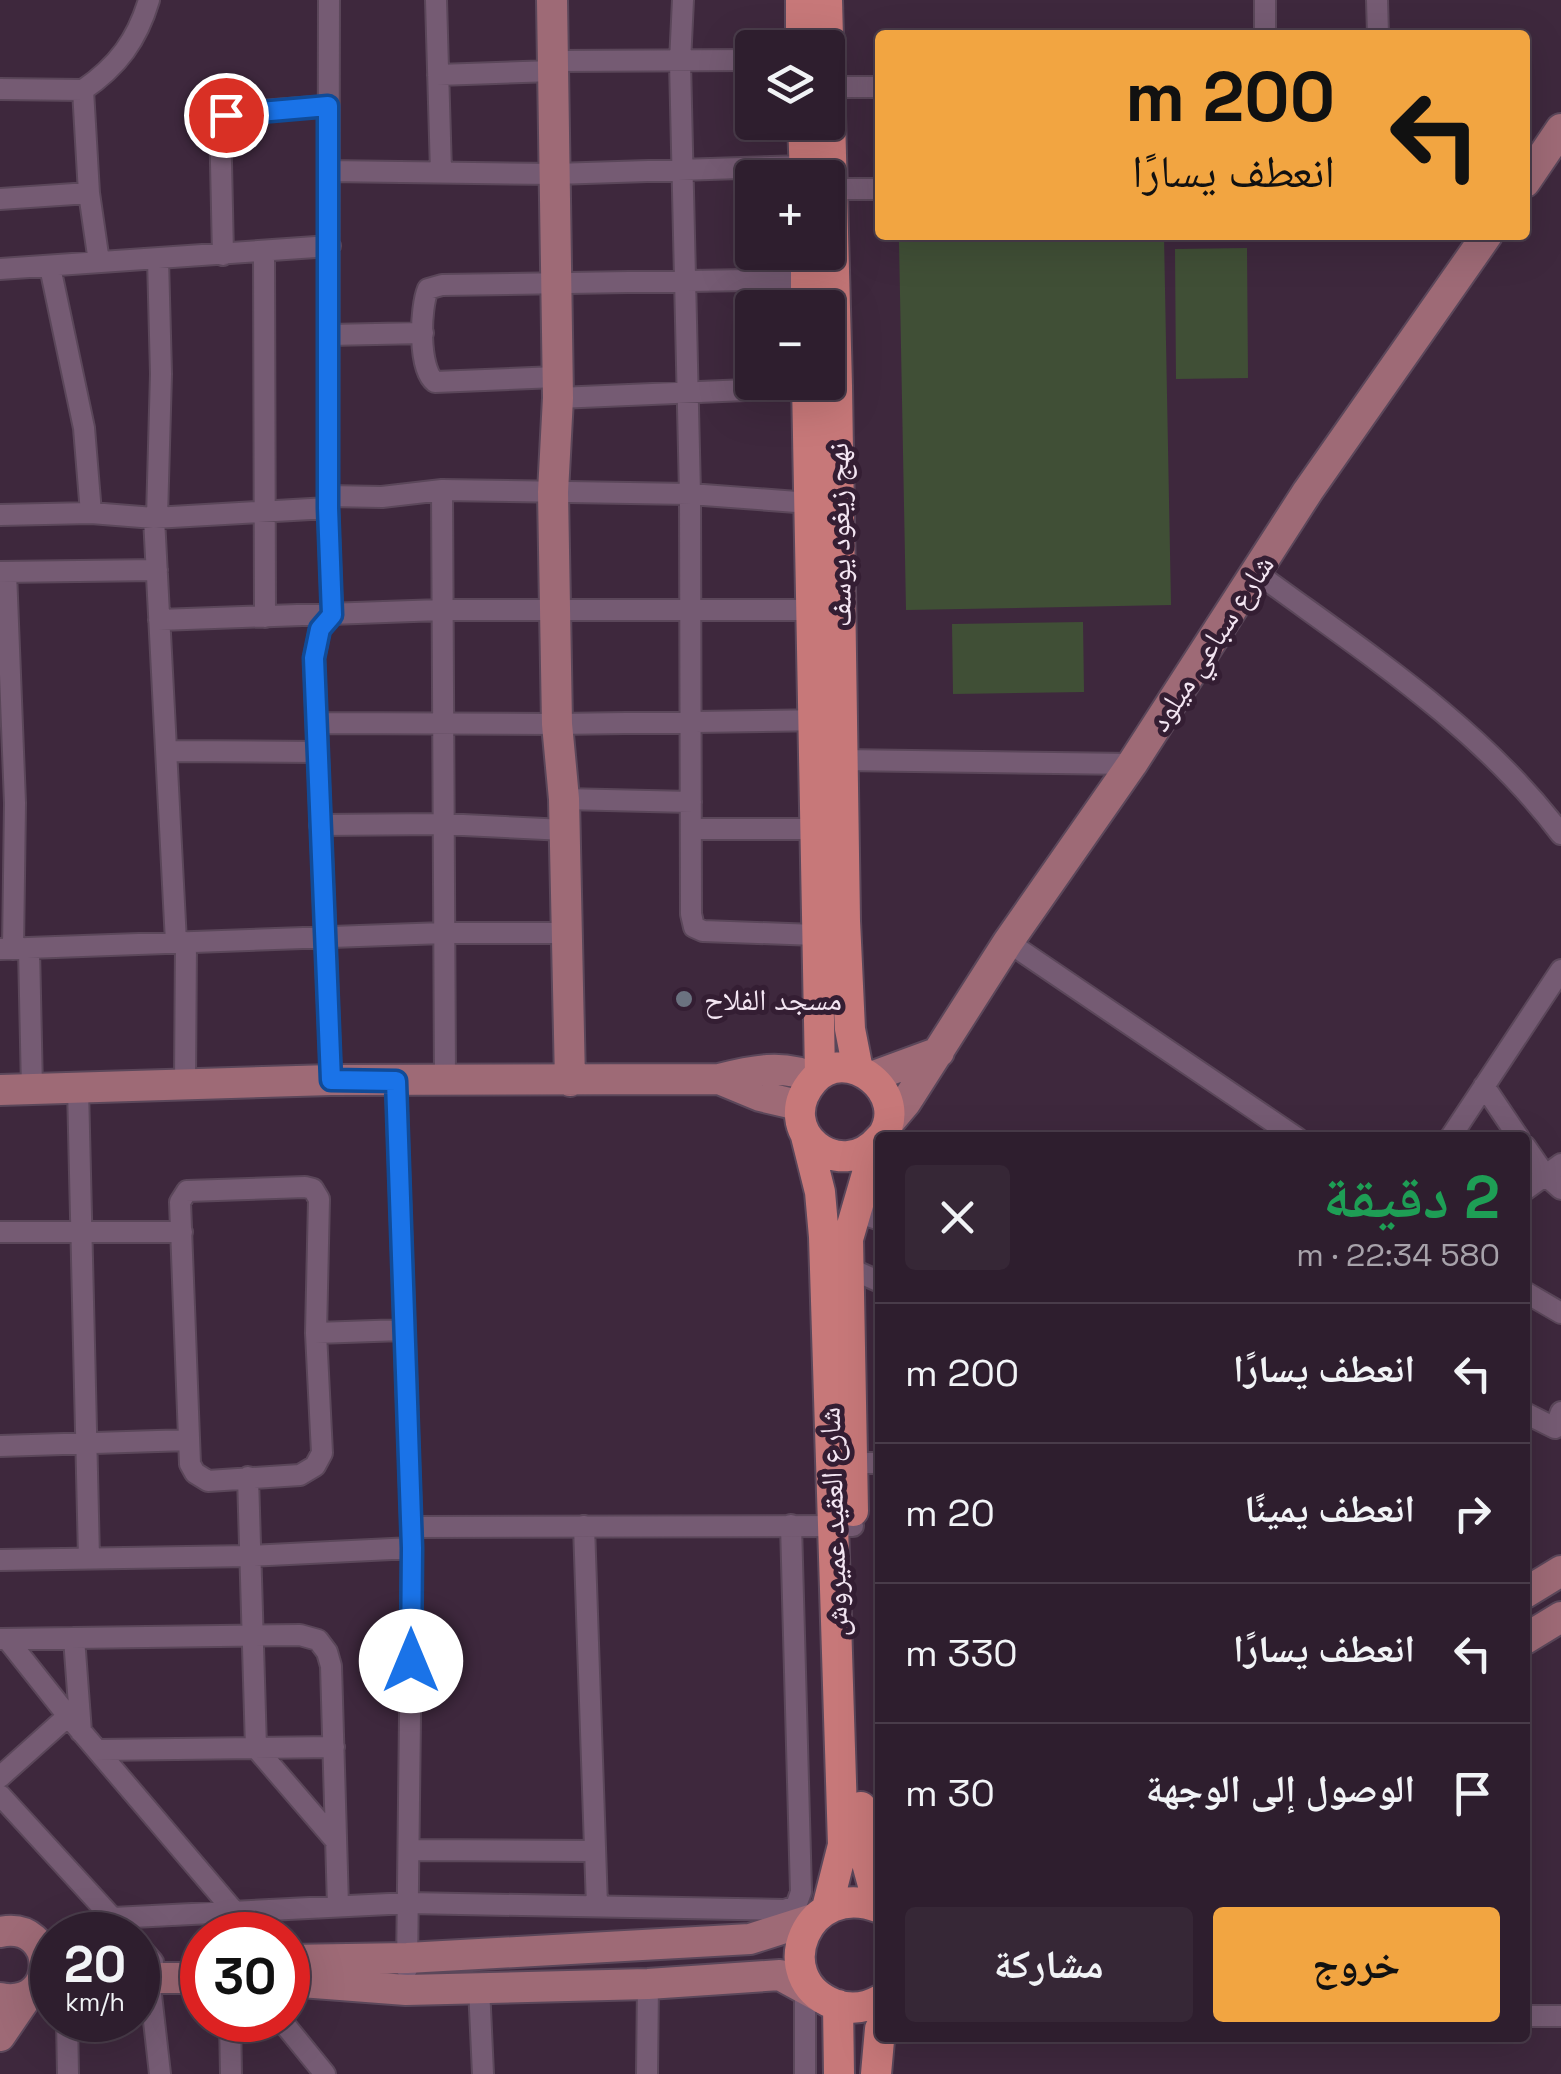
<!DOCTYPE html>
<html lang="ar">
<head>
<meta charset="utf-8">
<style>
  :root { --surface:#2e1e2e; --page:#362736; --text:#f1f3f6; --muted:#a7a2aa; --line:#493c4a; --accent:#f2a541 }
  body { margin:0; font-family:"Space Grotesk","Noto Naskh Arabic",sans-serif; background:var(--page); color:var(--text); direction:rtl; height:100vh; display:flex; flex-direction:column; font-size:38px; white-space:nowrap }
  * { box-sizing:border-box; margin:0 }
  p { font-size:32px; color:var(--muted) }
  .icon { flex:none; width:55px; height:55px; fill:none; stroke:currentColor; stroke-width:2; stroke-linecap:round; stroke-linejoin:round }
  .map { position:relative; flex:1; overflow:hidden; direction:ltr }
  .side { position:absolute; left:875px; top:1132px; width:655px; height:910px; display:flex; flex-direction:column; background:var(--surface); border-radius:10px; box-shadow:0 10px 40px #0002,0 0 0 2px var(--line); direction:rtl }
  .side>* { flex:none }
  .banner { position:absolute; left:875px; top:30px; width:655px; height:210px; border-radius:10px; box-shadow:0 10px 40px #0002,0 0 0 2px var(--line); direction:rtl; background:#f2a541; color:#111; overflow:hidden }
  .tools { position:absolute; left:735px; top:30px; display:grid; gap:20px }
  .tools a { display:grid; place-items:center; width:110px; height:110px; border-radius:10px; background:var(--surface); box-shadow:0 10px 40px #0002,0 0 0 2px var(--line); font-size:50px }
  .speed { position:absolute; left:30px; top:1912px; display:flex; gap:20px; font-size:50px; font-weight:700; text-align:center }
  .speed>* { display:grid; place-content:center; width:130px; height:130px; border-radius:50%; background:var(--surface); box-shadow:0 10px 40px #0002,0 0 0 2px var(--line); line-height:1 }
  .speed small { font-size:25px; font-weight:400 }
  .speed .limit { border:15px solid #d22; background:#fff; color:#111 }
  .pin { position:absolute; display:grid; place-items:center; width:85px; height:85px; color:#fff; margin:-42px; border:5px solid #fff; border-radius:50%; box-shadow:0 2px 10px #0007 }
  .me { position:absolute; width:110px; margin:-55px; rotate:0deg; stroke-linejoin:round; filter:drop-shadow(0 0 8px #0008) }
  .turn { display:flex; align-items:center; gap:35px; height:210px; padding:0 30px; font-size:45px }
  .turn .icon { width:130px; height:130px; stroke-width:2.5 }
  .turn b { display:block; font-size:70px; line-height:85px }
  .round { display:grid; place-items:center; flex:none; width:105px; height:105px; border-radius:10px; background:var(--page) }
  .overview { display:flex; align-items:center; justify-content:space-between; height:170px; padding:0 30px }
  h1 { font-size:60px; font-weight:800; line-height:75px; color:#1e9e55 }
  .primary-button { display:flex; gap:20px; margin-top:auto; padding:20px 30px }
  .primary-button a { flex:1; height:115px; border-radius:10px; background:var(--accent); color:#111; font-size:40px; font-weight:800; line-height:115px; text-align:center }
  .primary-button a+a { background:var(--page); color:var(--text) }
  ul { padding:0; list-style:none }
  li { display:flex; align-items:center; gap:30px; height:140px; padding:0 30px; border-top:2px solid var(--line) }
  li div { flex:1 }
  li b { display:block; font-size:38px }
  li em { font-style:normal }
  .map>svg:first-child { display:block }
</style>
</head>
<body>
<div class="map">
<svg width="1561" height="2074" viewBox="0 0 1561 2074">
  <rect width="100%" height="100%" fill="#3e283d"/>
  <path fill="#404f36" d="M 1164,236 L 1171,605 L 906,610 L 899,242 Z
    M 1247,248 L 1248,378 L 1176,379 L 1175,249 Z
    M 1083,622 L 1084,692 L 953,694 L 952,624 Z"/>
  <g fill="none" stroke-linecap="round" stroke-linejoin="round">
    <g stroke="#5b475a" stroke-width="24">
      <path id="street" d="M 329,0 L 328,508 L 332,615 L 320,629 L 314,658 L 331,1080
        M 436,0 L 441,172
        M 683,0 L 680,62 L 690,494 L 691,914 L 694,927 L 703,931 L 816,935
        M 1265,0 L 1265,35
        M 1377,0 L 1378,35
        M 553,61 L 752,60
        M 438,75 L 553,71
        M 828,87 L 880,87
        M 0,89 L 83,90
        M 328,171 L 555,174 L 805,166
        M 828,189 L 880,189
        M 0,199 L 89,193
        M 264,252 L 265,617
        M 223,255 L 220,117 L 235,113 L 328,106
        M 99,262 L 89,193 L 83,90 C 118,66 137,40 149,0
        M 50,267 L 84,428 L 91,513
        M 0,269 L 330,246
        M 329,335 L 423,333
        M 556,377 L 435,382 C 418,369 420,308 428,289 L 442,285 L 818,279
        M 558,398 L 816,387
        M 442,490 L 445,1080
        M 328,496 L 382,497 L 442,490 L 690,494 L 810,503
        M 0,515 L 91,513 L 154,518 L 328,508
        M 157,517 L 161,374 L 158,259
        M 154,518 L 176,942
        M 0,572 L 157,570
        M 6,572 L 15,803 L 13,949
        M 1257,573 C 1363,651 1481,727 1561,834
        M 159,620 L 441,610 L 813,610
        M 318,723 L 557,724 L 826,720
        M 168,751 L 317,752
        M 843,760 L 1132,764
        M 564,799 L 691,802
        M 320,825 L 442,824 L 565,830
        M 692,829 L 814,829
        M 1008,942 L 1297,1138
        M 0,949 L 444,933 L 566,933
        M 29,949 L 32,1089
        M 396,1081 L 412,1548 L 407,1969
        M 185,1083 L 186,942
        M 1484,1086 L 1519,1138
        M 78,1088 L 89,1558
        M 1450,1138 L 1561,970
        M 1525,1146 L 1545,1175 L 1561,1189
        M 305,1187 L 313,1189 L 319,1199 L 316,1333 L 322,1453 L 315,1466 L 300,1475 L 208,1481 L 195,1473 L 190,1464 L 180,1202 L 187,1191 Z
        M 1525,1190 L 1561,1164
        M 854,1211 L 880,1220
        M 0,1232 L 182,1232
        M 847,1267 L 880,1282
        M 1525,1292 L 1561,1313
        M 316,1333 L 403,1330
        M 1525,1413 L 1555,1428 L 1561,1412
        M 0,1446 L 189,1440
        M 853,1463 L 880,1463
        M 248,1477 L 256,1748 L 335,1840
        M 584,1526 L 597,1906
        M 411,1527 L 853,1526
        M 0,1560 L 249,1556 L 412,1548
        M 74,1638 L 81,1732
        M 0,1639 L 300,1635 L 318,1640 L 327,1652 L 331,1666 L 338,1906
        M 7,1639 L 68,1716 L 233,1910
        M 97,1750 L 334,1747
        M 0,1777 L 68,1716
        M 0,1795 L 128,1935
        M 410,1850 L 595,1851
        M 113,1918 L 409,1903 L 785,1910 L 796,1906 L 801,1892 L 791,1525
        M 138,1945 L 153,1962
        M 149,1977 L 160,2074
        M 479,1987 L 483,2074
        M 805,1989 L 805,2074
        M 1525,2016 L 1561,2016
        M 67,2020 L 68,2074
        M 230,2020 L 231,2074
        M 281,2020 L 325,2074
        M 647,2074 L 648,1984"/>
    </g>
    <g stroke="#5b475a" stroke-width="34">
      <path id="secondary" d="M 552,0 L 558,398 L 553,492 L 557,724 L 564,799 L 570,1081
        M 1525,182 L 1561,129
        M 871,1077 L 939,1052
        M 719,1079 L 760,1096 L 798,1105
        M 0,1090 L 331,1080 L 719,1079 C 750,1071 785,1063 814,1079
        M 890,1121 L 906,1102 L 1008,942 L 1132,764 L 1308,491 L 1487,235
        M 1525,1593 L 1561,1571
        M 1525,1639 L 1561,1617
        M 0,1932 C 59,1920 60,2010 0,1998
        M 288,1960 L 407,1958 L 750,1939 L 813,1919
        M 138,1978 L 202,1978
        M 288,1981 L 406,1990 L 648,1984 L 780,1975 L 822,1998
        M 0,2036 L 28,1995"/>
    </g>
    <g stroke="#5b475a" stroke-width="34">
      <path id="primary" d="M 827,0 L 837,386 L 845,921 L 850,1029 L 858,1070
        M 801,48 L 801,0
        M 803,122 L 805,178
        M 806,252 L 806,308
        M 807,382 L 820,1074
        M 806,1136 L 820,1192 L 824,1237 L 843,1845 L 827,1908
        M 880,1138 C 840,1186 771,1130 813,1081 C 846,1042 913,1094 881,1138
        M 853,1511 L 848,1239 L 876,1143
        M 861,1807 L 862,1845 L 879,1907
        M 880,1908 C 807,1878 767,1978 834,2004 C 850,2010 866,2008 880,2000
        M 838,2005 L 839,2074
        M 876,2074 L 880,2029"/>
    </g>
    <use href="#street" stroke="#755b73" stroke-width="20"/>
    <use href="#secondary" stroke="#9e6a76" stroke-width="30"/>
    <use href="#primary" stroke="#c77879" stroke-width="30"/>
  </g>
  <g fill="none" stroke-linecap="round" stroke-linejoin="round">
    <g stroke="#114b97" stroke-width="25">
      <path id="route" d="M 226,115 L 328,106 L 328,508 L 332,615 L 320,629 L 314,658 L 331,1080 L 396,1081 L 412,1548 L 411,1661"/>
    </g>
    <use href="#route" stroke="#1a73e8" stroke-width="18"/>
  </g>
  <circle fill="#6b7280" stroke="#341e33" stroke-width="4" cx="684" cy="999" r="10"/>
  <g text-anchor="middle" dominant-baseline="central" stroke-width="10" stroke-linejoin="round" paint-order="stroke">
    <g font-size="30" fill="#f3e5f2" stroke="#341e33">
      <text transform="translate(839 535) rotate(-91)">نهج زيغود يوسف</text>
      <text transform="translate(1211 643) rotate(-57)">شارع سباعي ميلود</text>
      <text transform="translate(833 1522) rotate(-92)">شارع العقيد عميروش</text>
    </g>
    <g font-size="30" fill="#f3e5f2" stroke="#341e33" text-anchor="start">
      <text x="704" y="999">مسجد الفلاح</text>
    </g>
  </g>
</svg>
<div class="tools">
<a><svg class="icon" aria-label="layers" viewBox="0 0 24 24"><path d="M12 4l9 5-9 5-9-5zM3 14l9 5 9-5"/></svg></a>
<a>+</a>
<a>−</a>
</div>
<div class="speed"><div>20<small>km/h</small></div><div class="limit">30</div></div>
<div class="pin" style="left:226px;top:115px;background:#d93025"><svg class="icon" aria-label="arrive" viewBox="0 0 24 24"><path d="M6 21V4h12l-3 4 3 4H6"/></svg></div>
<svg class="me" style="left:411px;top:1661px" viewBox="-20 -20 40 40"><circle r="19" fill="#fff"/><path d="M0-13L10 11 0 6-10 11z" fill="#1a73e8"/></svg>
<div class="banner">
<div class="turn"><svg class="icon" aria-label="left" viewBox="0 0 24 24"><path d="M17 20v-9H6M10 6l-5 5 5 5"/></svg><div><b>200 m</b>انعطف يسارًا</div></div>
</div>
<section class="side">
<div class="overview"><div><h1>2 دقيقة</h1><p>580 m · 22:34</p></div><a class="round"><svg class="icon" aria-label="close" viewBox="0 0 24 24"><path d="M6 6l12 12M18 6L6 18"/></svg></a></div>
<ul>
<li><svg class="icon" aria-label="left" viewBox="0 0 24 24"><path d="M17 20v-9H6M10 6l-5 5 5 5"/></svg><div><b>انعطف يسارًا</b></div><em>200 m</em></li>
<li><svg class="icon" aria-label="right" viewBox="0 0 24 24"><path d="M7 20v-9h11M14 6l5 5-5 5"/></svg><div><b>انعطف يمينًا</b></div><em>20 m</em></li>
<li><svg class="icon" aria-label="left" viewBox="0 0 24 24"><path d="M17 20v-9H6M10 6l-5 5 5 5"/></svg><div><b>انعطف يسارًا</b></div><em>330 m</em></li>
<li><svg class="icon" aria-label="arrive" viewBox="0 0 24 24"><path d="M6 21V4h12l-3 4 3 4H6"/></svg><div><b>الوصول إلى الوجهة</b></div><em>30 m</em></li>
</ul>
<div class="primary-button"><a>خروج</a><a>مشاركة</a></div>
</section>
</div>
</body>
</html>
